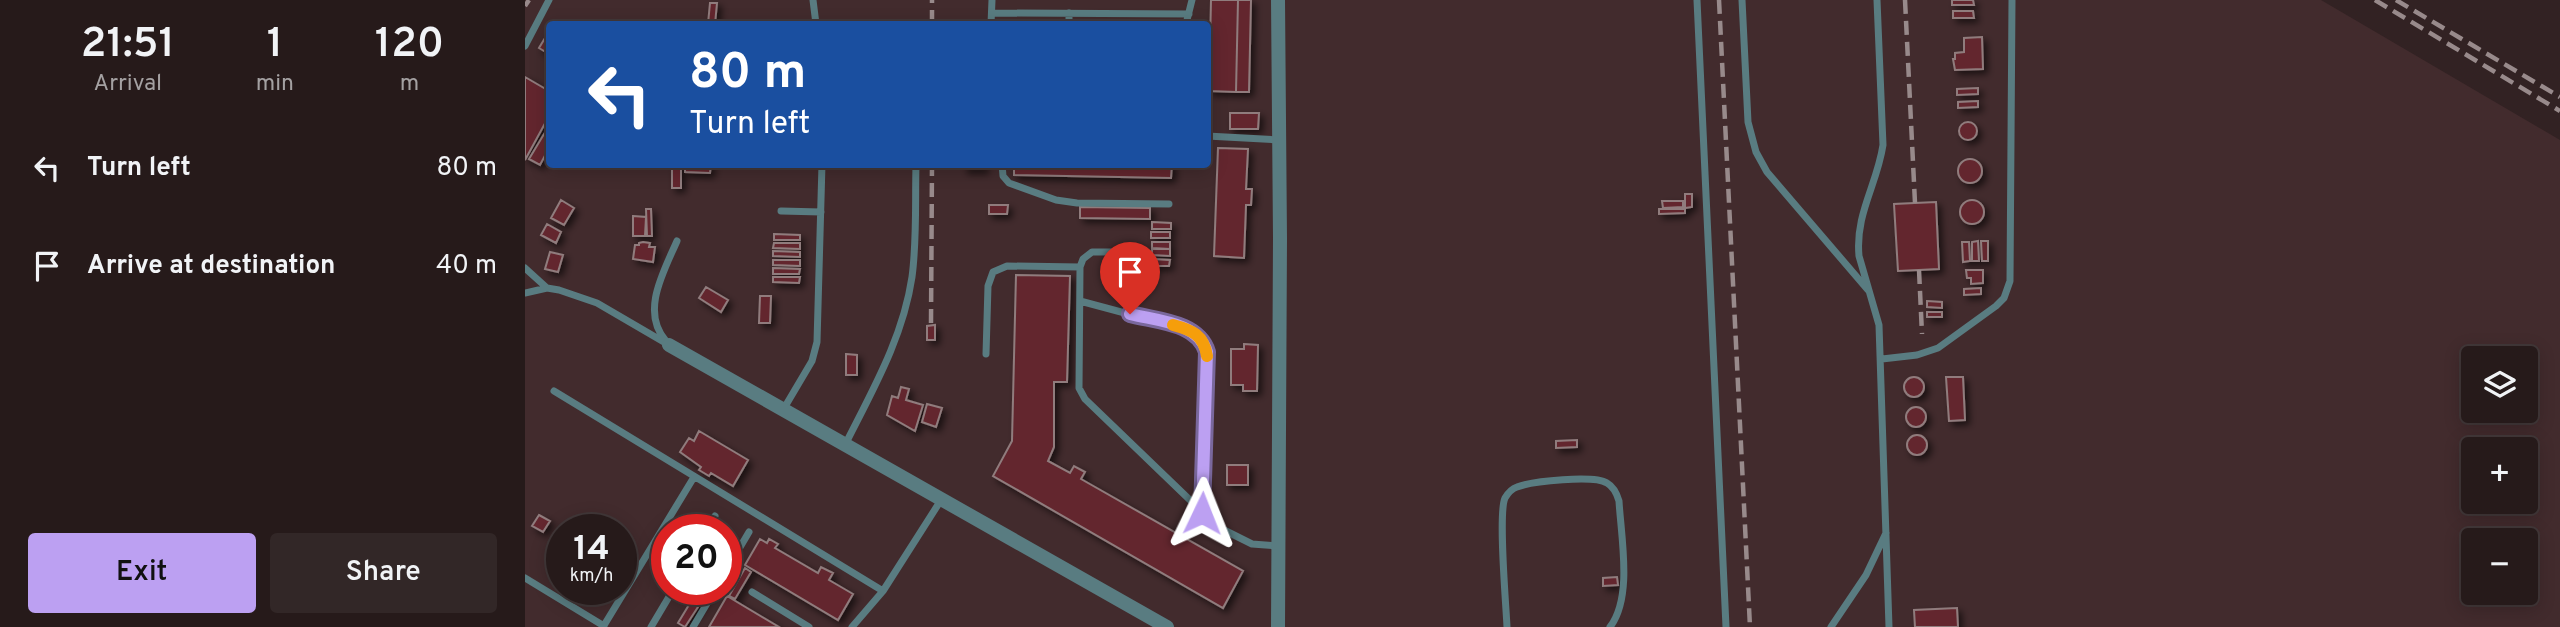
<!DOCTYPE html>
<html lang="en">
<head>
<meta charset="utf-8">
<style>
  :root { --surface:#261a1a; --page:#322727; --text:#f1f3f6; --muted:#a4a1a2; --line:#423839; --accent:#bca0f2 }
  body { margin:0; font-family:Overpass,sans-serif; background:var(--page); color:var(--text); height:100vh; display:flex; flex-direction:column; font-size:26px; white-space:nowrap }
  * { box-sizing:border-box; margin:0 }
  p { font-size:23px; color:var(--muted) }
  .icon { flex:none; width:38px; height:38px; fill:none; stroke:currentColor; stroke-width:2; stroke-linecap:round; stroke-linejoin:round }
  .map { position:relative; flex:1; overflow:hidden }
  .panel { display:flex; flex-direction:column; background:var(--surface); width:525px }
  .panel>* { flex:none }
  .hud { position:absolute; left:21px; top:21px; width:665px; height:147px; border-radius:7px; box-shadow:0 4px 18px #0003,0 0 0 2px var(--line); background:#1a4fa0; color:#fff; overflow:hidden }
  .controls { position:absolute; left:1936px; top:346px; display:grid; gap:14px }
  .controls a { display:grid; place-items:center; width:77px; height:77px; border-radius:7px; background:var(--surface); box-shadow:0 4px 18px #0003,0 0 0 2px var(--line); font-size:35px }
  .speed { position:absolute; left:21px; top:514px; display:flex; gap:14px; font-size:35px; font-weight:700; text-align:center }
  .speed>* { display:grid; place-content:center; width:91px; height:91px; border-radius:50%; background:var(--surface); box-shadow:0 4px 18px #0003,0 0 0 2px var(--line); line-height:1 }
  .speed small { font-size:18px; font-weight:400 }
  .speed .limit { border:10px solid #d22; background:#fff; color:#111 }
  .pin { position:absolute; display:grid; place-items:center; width:60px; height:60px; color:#fff; margin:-72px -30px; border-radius:50% 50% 50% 0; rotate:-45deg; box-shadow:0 0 7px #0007 }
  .pin .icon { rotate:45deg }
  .me { position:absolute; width:77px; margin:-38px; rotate:2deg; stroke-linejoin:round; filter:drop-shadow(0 0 5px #0008) }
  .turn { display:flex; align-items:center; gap:24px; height:147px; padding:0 28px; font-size:32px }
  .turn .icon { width:91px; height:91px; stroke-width:2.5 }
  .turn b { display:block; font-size:49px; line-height:60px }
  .eta { display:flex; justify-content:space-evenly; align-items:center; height:119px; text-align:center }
  .eta b { font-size:42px; font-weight:600; line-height:49px }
  .action { display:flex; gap:14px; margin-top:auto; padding:14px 28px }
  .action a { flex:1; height:80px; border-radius:7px; background:var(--accent); color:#111; font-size:28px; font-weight:600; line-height:80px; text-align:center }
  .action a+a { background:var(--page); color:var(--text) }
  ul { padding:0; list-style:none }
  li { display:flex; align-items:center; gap:21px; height:98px; padding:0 28px }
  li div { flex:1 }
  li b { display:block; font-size:26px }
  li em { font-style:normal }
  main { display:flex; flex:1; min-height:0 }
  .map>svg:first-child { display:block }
</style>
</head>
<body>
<main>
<section class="panel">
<div class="eta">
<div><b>21:51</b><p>Arrival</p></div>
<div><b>1</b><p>min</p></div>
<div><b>120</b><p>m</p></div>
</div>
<ul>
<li><svg class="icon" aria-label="left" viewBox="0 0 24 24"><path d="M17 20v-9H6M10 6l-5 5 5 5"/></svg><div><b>Turn left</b></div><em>80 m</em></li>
<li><svg class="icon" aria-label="arrive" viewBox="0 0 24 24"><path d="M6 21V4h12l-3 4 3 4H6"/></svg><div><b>Arrive at destination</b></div><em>40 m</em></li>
</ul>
<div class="action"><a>Exit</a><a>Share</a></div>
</section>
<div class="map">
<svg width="2035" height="627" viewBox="0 0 2035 627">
  <defs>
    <filter id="shadow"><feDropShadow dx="4" dy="4" stdDeviation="3.5" flood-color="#0009"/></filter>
  </defs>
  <rect width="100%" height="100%" fill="#322223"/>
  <path fill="#422b2d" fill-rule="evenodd" d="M 0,0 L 1796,0 L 2035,140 L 2035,627 L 0,627 ZM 24,24 L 682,24 L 682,164 L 24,164 ZM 1948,359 L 2000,359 L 2000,411 L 1948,411 ZM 1948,450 L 2000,450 L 2000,502 L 1948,502 ZM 37,530 L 96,530 L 96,590 L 37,590 ZM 142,530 L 201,530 L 201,590 L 142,590 ZM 1948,541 L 2000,541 L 2000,593 L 1948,593 Z"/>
  <path fill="#63262e" stroke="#907c7d" stroke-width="2" filter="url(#shadow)" d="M 686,0 L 713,0 L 711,92 L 684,91 Z
    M 713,0 L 726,0 L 724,92 L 711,92 Z
    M 1427,0 L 1448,0 L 1449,5 L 1427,5 Z
    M 185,3 L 192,3 L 190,24 L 183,24 Z
    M 1428,11 L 1448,11 L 1449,18 L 1428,18 Z
    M 23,33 L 24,34 L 24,54 L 14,48 Z
    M 1457,37 L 1458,69 L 1430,70 L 1428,59 L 1430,59 L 1430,53 L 1439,52 L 1439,38 Z
    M 0,77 L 24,91 L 24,116 L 0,160 Z
    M 1453,88 L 1453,94 L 1432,95 L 1432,89 Z
    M 1453,101 L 1453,107 L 1433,108 L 1433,102 Z
    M 705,113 L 734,113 L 733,129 L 705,129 Z
    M1434 131a9 9 0 1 1 18 0a9 9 0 1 1-18 0Z
    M 19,134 L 24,137 L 24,148 L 15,165 L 4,159 Z
    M 693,148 L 723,149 L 721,189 L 727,189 L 726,205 L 721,205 L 719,258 L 689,256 Z
    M1433 171a12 12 0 1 1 24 0a12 12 0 1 1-24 0Z
    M 147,164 L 156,164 L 156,188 L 147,188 Z
    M 160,164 L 186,164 L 185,173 L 160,172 Z
    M 439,164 L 459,164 L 459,169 L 439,169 Z
    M 489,164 L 647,164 L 646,178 L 489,175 Z
    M 1160,194 L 1167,194 L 1167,207 L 1160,208 Z
    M 36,200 L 49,208 L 39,225 L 26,218 Z
    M1435 212a12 12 0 1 1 24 0a12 12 0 1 1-24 0Z
    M 1137,201 L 1158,201 L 1158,207 L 1138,208 Z
    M 1411,202 L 1414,269 L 1373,271 L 1369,204 Z
    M 464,205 L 483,205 L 482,214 L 464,214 Z
    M 555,207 L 625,208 L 625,219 L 555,218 Z
    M 121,209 L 126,209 L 127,236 L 122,236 Z
    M 1134,209 L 1160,209 L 1160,213 L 1134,214 Z
    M 108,216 L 121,217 L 120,236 L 108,236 Z
    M 627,222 L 646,223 L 646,229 L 627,229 Z
    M 22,224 L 36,232 L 31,243 L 16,235 Z
    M 626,232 L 645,232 L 645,238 L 626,238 Z
    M 249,234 L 275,235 L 275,240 L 249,240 Z
    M 1453,241 L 1454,261 L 1447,261 L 1447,242 Z
    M 1456,241 L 1463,241 L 1463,261 L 1457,261 Z
    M 118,242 L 125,243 L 124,247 L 130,247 L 128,262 L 108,259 L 110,245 L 114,245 L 114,243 Z
    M 627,242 L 645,242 L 645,249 L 627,248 Z
    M 1437,242 L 1444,242 L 1445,261 L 1438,262 Z
    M 249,243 L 275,243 L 275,249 L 248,248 Z
    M 627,249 L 645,249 L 645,256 L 627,255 Z
    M 248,251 L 275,252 L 275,257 L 248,256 Z
    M 25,252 L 38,255 L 33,272 L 20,269 Z
    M 627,259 L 645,260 L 644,266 L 626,266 Z
    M 248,260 L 275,260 L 275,266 L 248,265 Z
    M 248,268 L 275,269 L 274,274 L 248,274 Z
    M 1441,270 L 1458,270 L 1458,283 L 1446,284 L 1446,278 L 1442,278 Z
    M 491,275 L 545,276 L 542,382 L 529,382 L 529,447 L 523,461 L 545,473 L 549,466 L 560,472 L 556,479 L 718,571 L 698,608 L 468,476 L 487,441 Z
    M 248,277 L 275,277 L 274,283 L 248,282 Z
    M 181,287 L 203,300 L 196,312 L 174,298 Z
    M 1456,288 L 1456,294 L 1439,295 L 1439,289 Z
    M 235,296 L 246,296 L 245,323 L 234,323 Z
    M 1402,301 L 1417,302 L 1417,308 L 1402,307 Z
    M 1402,312 L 1417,312 L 1417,317 L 1402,317 Z
    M 410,325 L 410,340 L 402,340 L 402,326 Z
    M 719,344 L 733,345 L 732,391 L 718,391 L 718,385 L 706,385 L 706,349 L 719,349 Z
    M 321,354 L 332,355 L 332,375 L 321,375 Z
    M 1421,377 L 1438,377 L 1440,420 L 1424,421 Z
    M1379 387a10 10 0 1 1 20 0a10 10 0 1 1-20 0Z
    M 376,387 L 384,389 L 381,400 L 398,405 L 390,431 L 362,415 L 367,396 L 373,398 Z
    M 402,404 L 417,408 L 411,427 L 397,422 Z
    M1381 417a10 10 0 1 1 20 0a10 10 0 1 1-20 0Z
    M 174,431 L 223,460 L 208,486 L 186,473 L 184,476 L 174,470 L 176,467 L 155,452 L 164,438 L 169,441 Z
    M1382 445a10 10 0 1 1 20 0a10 10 0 1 1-20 0Z
    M 1052,440 L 1052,447 L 1031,448 L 1031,441 Z
    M 702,465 L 723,465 L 723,485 L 702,485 Z
    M 14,515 L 25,521 L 18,532 L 7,526 Z
    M 235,539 L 242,543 L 244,539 L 253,544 L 250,548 L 293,573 L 296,567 L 308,573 L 304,580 L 328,594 L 313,620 L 220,565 Z
    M 220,568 L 226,572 L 210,599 L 204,596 Z
    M 1092,577 L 1093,585 L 1078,586 L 1078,578 Z
    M 173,590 L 184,590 L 160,627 L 153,623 Z
    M 202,596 L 254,627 L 184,627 Z
    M 1432,608 L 1433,627 L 1390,627 L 1389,610 Z"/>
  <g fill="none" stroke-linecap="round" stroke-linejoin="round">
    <path stroke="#597c81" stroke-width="7" d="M 288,0 L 291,24
      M 1172,0 L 1201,627
      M 1217,0 L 1223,122 L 1231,152 L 1242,172 L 1343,290
      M 1352,0 L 1358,145 C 1352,185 1330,214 1334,256 L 1354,325 L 1364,627
      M 467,13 L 664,14
      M 466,24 L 467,0
      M 544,24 L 544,13
      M 661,24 L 667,0
      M 0,46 L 24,0
      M 682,136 L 754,140
      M 477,164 L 478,176 L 484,183 L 531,200 L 552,203 L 644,204
      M 256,211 L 296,212
      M 614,252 L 567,252 L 558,259 L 555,267 L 554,388 L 560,399 L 693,527 L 727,544 L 753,546
      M 0,268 L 22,288 L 34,290 L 72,303 L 144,345
      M 0,293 L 22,288
      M 555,301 L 667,331 L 679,342 L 682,352 L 677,513
      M 141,341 C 115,312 139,271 152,241
      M 461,354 L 463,286 L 468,272 L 482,266 L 555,267
      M 1357,359 L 1392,355 L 1413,348 L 1471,306 L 1479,298 L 1485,281 L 1487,0
      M 29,391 L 358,591
      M 258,410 L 287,361 L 292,342 L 297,164
      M 320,445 C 347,391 378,338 387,277 C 392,240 390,202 391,164
      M 182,530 L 190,516
      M 201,571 L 224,532
      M 0,578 L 79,626
      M 227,592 L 284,627
      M 78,627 L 169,477
      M 126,627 L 148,590
      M 168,627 L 190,590
      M 327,627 L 358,591 L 416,500
      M 982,627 C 981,604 973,513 980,498 C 983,493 986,489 992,487 C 1007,481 1069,475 1082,483 C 1089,487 1092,494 1094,501 C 1096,537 1108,597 1085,627
      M 1306,627 L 1341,575 L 1361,533"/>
    <path stroke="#597c81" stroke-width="14" d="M 753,0 L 755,238 L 753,627
      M 144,345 L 642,627"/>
    <path stroke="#988a8b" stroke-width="4.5" stroke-dasharray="14 7" stroke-linecap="butt" d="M 1194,0 L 1225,627
      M 1380,0 L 1390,203
      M 1850,0 L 2035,111
      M 1871,0 L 2035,97
      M 0,6 L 4,0
      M 407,24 L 407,0
      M 1394,270 L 1397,334
      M 406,323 L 407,164"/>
  </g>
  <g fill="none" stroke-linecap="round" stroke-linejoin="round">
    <g stroke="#7a689d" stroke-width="18">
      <path id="route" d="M 605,314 C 632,321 673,322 682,352 L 677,513"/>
    </g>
    <use href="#route" stroke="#bca0f2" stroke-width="12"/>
    <path stroke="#f59e0b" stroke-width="12" d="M 648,325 C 667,330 679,335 682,356"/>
  </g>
</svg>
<div class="controls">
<a><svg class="icon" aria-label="layers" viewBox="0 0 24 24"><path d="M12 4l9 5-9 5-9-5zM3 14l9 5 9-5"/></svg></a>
<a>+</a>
<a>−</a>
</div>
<div class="speed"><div>14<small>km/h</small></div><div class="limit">20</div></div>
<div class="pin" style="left:605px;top:314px;background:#d93025"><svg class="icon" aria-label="arrive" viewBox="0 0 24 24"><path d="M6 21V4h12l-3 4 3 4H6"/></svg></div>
<svg class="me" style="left:677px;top:513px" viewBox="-20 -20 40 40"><path d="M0-17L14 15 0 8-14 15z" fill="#bca0f2" stroke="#fff" stroke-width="4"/></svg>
<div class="hud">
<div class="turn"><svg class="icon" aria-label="left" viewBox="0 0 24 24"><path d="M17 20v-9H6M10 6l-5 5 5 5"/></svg><div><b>80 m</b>Turn left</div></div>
</div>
</div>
</main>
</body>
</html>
